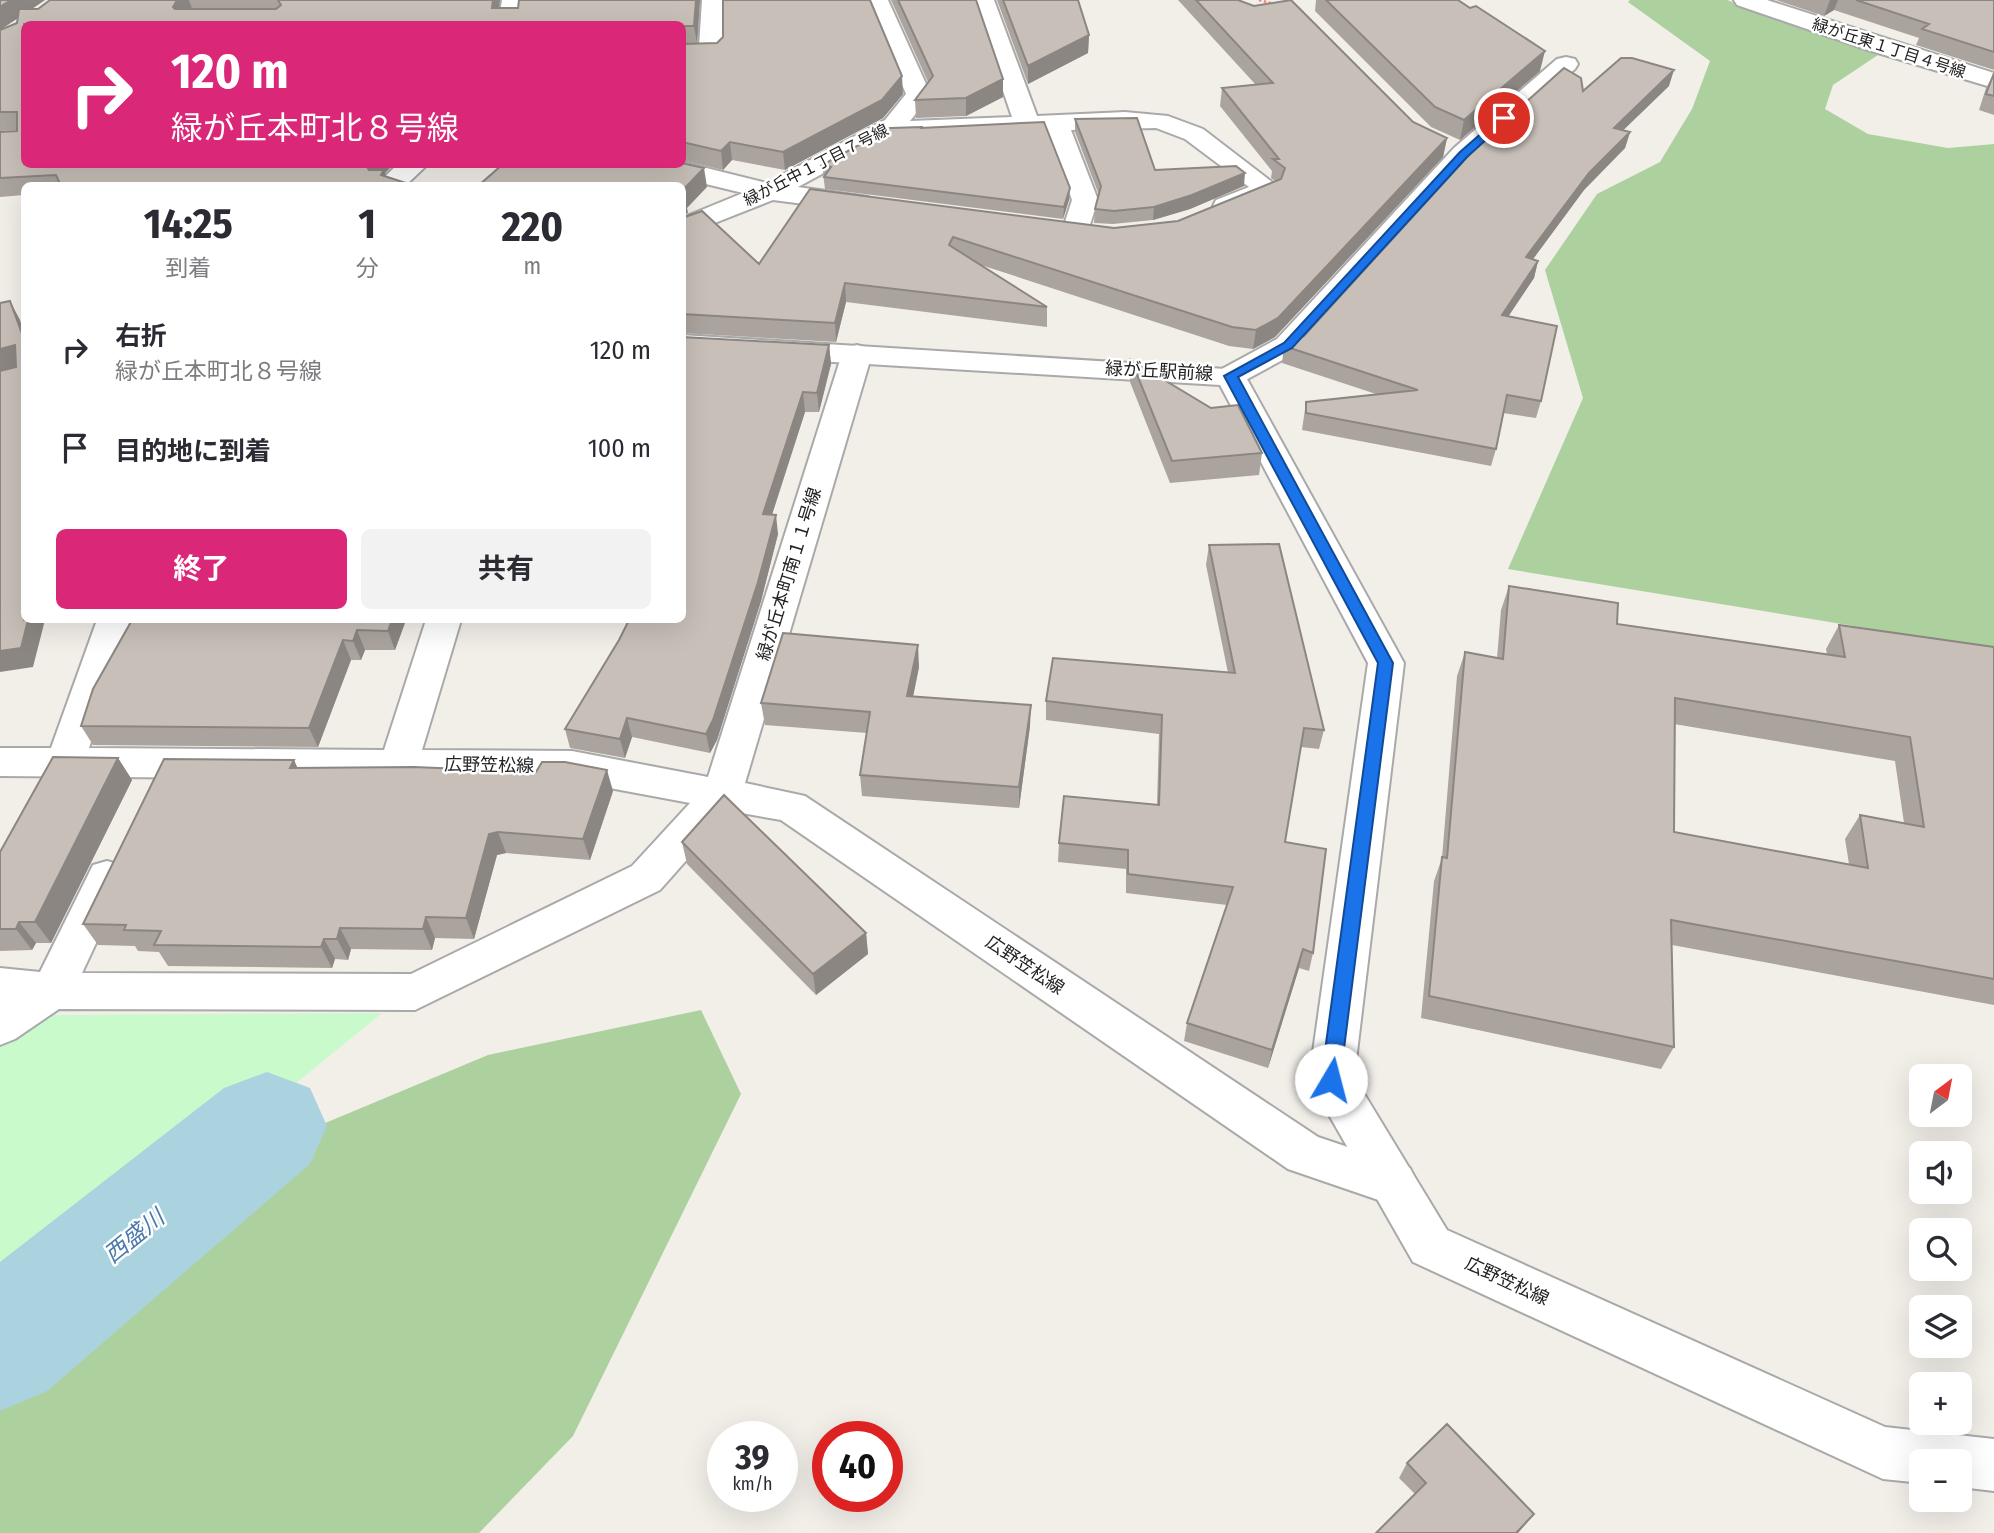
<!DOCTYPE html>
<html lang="ja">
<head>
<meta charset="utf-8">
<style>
  :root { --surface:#fff; --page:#f2f2f3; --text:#2b2b33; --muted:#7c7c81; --accent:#db2777 }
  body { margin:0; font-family:"Fira Sans Condensed","Noto Sans JP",sans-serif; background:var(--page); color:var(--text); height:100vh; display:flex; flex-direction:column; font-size:26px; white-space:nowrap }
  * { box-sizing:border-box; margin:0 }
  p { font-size:23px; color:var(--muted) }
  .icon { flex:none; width:38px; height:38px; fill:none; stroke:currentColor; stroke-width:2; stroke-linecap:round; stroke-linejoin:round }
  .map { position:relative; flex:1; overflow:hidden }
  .drawer { position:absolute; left:21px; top:182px; width:665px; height:441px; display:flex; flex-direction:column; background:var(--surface); border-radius:10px; box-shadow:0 7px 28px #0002 }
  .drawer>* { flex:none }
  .banner { position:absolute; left:21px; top:21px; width:665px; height:147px; border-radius:10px; box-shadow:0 7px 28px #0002; background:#db2777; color:#fff; overflow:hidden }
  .needle { width:46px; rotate:32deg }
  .controls { position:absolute; left:1909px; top:1064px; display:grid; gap:14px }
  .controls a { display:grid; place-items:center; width:63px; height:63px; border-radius:10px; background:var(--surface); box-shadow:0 7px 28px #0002; font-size:35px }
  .speed { position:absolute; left:707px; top:1421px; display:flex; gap:14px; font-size:35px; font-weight:700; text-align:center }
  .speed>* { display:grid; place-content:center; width:91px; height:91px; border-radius:50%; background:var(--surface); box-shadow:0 7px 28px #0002; line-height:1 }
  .speed small { font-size:18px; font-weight:400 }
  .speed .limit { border:10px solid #d22; background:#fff; color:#111 }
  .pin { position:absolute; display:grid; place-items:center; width:60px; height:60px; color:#fff; margin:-30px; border:4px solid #fff; border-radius:50%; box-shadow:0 2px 7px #0007 }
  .me { position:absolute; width:77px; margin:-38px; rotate:8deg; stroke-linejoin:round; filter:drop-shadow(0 0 5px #0008) }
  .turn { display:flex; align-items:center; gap:24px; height:147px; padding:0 35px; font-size:32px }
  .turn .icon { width:91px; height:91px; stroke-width:2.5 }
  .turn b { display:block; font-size:49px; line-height:60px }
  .eta { display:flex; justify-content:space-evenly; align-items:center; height:119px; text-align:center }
  .eta b { font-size:42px; font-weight:700; line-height:49px }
  .primary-button { display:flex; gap:14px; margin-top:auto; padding:14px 35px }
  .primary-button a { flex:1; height:80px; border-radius:10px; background:var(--accent); color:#fff; font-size:28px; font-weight:700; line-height:80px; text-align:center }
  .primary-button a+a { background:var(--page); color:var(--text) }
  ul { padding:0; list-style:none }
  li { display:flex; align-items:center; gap:21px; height:98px; padding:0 35px }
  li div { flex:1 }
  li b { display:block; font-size:26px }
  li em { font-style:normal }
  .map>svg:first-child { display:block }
</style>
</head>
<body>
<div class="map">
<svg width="1994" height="1533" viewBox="0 0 1994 1533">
  <rect width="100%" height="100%" fill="#f2efe9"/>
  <path fill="#add19e" d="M 1630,0 L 1727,0 L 1878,55 L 1833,85 L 1825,109 L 1868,134 L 1948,148 L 1994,144 L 1994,649 L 1508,569 L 1583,398 L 1545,270 L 1597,194 L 1660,162 L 1692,109 L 1710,61 L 1628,2 Z
    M 701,1010 L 741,1094 L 573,1436 L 479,1533 L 0,1533 L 0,1314 L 167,1189 L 488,1055 Z"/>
  <path fill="#c8facc" d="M 382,1013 L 0,1325 L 0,1045 L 43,1015 Z"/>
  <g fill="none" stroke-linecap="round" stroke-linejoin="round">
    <path fill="#aad3df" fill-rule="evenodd" d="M 267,1072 L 310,1088 L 327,1126 L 310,1164 L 47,1391 L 0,1411 L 0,1262 L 224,1088 Z"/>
    <g stroke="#a9a9a9" stroke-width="4">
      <path id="minor" d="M 502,0 L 524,0 L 520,24 L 498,24 Z
        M 702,0 L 724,0 L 723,53 L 719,58 L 682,60 L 682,46 L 699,46 Z
        M 866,0 L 888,0 L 931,95 L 910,121 L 1012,117 L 972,0 L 994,0 L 1037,116 L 1125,112 L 1168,116 L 1203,129 L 1281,189 L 1277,195 C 1259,202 1236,217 1216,212 L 1213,206 L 1216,200 L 1249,187 L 1185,139 L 1156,128 L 1071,130 L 1098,200 L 1086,237 L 1076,239 L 1066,237 L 1062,231 L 1072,200 L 1046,131 L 890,137 L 798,187 L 868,197 L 871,203 L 868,209 L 858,211 L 773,200 L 682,236 L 682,218 L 743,193 L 648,170 L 644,164 L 682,162 L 767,183 L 885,120 L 906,94 Z
        M 1734,0 L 1767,0 L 1994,73 L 1994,88 L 1868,50 L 1737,5 Z
        M 1566,57 L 1575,59 L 1578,64 L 1575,69 L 1472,160 L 1299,351 L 1242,382 L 1231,385 L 1220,382 L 1216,376 L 1220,370 L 1277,339 L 1454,148 L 1557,59 Z
        M 398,164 L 428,164 L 405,186 L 375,186 Z
        M 857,345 L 868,348 L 872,354 L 745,783 L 805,796 L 1318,1137 L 1410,1168 L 1417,1183 L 1410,1198 L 1393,1205 L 1288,1169 L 781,820 L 730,811 L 660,890 L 415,1010 L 59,1009 L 15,1039 L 0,1045 L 0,968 L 40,972 L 93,865 L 107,861 L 121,865 L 127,877 L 82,973 L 411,974 L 632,866 L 690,803 L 572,781 L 0,776 L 0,748 L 51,748 L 97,620 L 132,620 L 89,748 L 384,750 L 426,620 L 461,620 L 422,750 L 572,751 L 708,777 L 842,354 L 846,348 Z"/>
    </g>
    <g stroke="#a9a9a9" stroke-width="4">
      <path id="tertiary" d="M 682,335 L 1242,370 L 1404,663 L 1354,1077 L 1447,1230 L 1885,1427 L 1994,1439 L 1994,1491 L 1960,1487 L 1960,1461 L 1922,1461 L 1922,1483 L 1883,1479 L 1413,1262 L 1309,1080 L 1368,663 L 1220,385 L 682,353 Z"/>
    </g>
    <path stroke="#fa8072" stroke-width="2.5" stroke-dasharray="2.5 2.5" stroke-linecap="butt" d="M 1259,0 L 1278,5"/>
    <use href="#minor" fill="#fff" fill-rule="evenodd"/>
    <use href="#tertiary" fill="#fff" fill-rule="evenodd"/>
  </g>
  <path fill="#aba49e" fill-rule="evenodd" d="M 0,0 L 45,0 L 32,9 L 38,9 L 50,0 L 500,0 L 499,8 L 518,8 L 700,0 L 697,43 L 903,94 L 883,118 L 785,170 L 732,160 L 723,170 L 682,160 L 682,24 L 24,24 L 385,173 L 386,176 L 415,186 L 24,186 L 24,195 L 0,197 L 0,132 L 17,131 L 17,130 L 0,131 L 0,30 L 17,23 L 18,18 L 0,30 Z
    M 891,0 L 976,0 L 1003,97 L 966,116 L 916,118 L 915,100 L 928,82 Z
    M 997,0 L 1078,0 L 1089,35 L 1088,53 L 1028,84 Z
    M 1178,0 L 1238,0 L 1413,122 L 1447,138 L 1443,157 L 1275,337 L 1253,349 L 1229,346 L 981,265 L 1047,307 L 1047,327 L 846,302 L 836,342 L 682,333 L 682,218 L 759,264 L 810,189 L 1114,228 L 1178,221 L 1275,181 L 1271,178 L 1272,171 L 1220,106 L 1222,88 L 1256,85 Z
    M 1316,0 L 1458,0 L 1540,71 L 1460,140 L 1431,127 L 1315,11 Z
    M 1776,0 L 1994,0 L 1994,70 L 1916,45 L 1919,38 L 1834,10 L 1824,16 Z
    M 1994,73 L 1994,115 L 1979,110 L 1986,88 Z
    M 1669,86 L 1623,130 L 1630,132 L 1625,148 L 1584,190 L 1533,259 L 1538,261 L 1534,278 L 1508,316 L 1541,401 L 1536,418 L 1503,413 L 1496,449 L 1491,466 L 1302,430 L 1306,402 L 1376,394 L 1282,363 L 1284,346 L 1304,336 L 1583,91 Z
    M 1075,119 L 1155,170 L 1244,186 L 1190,209 L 1153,220 L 1113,224 L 1094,223 L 1095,209 L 1099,195 L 1075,132 Z
    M 923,128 L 1069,200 L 1063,219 L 825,189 L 822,165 Z
    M 682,337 L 829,345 L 831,364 L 819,412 L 805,412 L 772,515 L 778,534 L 761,601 L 717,740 L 710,753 L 632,737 L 625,758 L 570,748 L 565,729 L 619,640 L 682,620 Z
    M 1131,360 L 1262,453 L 1259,475 L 1170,483 L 1130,382 Z
    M 1209,545 L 1324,730 L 1319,749 L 1301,747 L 1285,842 L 1313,953 L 1309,971 L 1299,968 L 1268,1068 L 1184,1041 L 1187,1023 L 1227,905 L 1126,893 L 1126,869 L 1058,862 L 1059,843 L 1157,805 L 1159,734 L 1046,720 L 1046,701 L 1228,673 L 1206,565 Z
    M 1509,586 L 1617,624 L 1827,655 L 1826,649 L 1839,625 L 1994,647 L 1994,1005 L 1672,945 L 1674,1047 L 1661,1069 L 1421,1018 L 1434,881 L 1442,858 L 1457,676 L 1465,652 L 1497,658 L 1501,610 ZM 1674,724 L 1895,761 L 1904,823 L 1860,815 L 1845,839 L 1849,864 L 1674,832 Z
    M 406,620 L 395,650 L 365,650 L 361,660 L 351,660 L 318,747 L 93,745 L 81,726 L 93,689 Z
    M 919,667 L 913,696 L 1030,726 L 1019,808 L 862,796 L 860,775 L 867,733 L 765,725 L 761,703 Z
    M 118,758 L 132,780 L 51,943 L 36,943 L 32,950 L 0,951 L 0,852 Z
    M 298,768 L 613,791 L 590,860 L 506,853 L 497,855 L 474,939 L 435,938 L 432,950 L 351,949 L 348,960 L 335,959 L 332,968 L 168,966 L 159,952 L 138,951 L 135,946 L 98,945 L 83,924 Z
    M 682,842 L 866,933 L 868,954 L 816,995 L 687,864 Z
    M 1407,1463 L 1534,1514 L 1518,1533 L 1376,1533 L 1415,1494 L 1399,1478 Z"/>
  <path fill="#8b8681" d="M 11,0 L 45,0 L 0,30 L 0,7 Z
    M 177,0 L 189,0 L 194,14 L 179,24 L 173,7 Z
    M 493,0 L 500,0 L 496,24 L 492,8 Z
    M 696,0 L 700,0 L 697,43 L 694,26 Z
    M 1830,0 L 1838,0 L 1834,10 L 1824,16 Z
    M 1089,35 L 1088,53 L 1028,84 L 1028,66 Z
    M 1545,51 L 1540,71 L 1460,140 L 1464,120 Z
    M 1674,70 L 1669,86 L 1609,144 L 1614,128 Z
    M 902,76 L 903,94 L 883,118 L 785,170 L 783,152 Z
    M 1003,79 L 1003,97 L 966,116 L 966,98 Z
    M 1630,132 L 1625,148 L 1584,190 L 1522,274 L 1526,257 L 1589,173 Z
    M 1447,138 L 1443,157 L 1275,337 L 1253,349 L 1256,330 Z
    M 730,142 L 732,160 L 723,170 L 721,151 Z
    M 369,164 L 394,164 L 385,173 L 389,186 L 373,186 L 367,167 Z
    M 704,168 L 707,187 L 687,208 L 688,213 L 682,215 L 682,191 Z
    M 1245,173 L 1244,186 L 1190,209 L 1153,220 L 1154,207 Z
    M 1070,188 L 1069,200 L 1063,219 L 1064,207 Z
    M 1538,261 L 1534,278 L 1498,332 L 1502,315 Z
    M 845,283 L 846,302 L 836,342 L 835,323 Z
    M 10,301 L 20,320 L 24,332 L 24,339 Z
    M 15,345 L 24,364 L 0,371 L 0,349 Z
    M 829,345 L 831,364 L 819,412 L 817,393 Z
    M 803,392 L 805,412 L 766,533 L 763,514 Z
    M 776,515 L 778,534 L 761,601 L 717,740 L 710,753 L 706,734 Z
    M 28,620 L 45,620 L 33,667 L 0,672 L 0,651 Z
    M 392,620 L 406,620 L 395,650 L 388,631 Z
    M 357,630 L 365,650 L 361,660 L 353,641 Z
    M 343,640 L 351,660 L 318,747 L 309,728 Z
    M 918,645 L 919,667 L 909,717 L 907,696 Z
    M 1031,705 L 1030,726 L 1019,808 L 1019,787 Z
    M 627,718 L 632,737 L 625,758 L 620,739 Z
    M 118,758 L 132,780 L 51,943 L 35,922 Z
    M 294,760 L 304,782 L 290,768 Z
    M 607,770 L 613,791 L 590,860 L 583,839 Z
    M 498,832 L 506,853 L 497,855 L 474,939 L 466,918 L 489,834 Z
    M 426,917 L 435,938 L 432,950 L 423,929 Z
    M 19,922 L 36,943 L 32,950 L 16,929 Z
    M 340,928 L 351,949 L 348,960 L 337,939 Z
    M 866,933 L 868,954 L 816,995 L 813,974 Z
    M 324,939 L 335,959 L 332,968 L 321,947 Z
    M 1303,949 L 1299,968 L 1268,1068 L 1272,1050 Z
    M 1534,1514 L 1518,1533 L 1516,1533 Z"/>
  <path fill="#c7bfb8" stroke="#8b8681" stroke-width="2" fill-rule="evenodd" d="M 0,0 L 11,0 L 0,7 Z
    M 50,0 L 177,0 L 173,7 L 175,9 L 276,9 L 281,5 L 278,0 L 493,0 L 492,8 L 518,8 L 519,0 L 696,0 L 694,26 L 682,26 L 682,24 L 24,24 L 24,164 L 369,164 L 367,167 L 369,170 L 384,170 L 381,175 L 415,186 L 61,186 L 56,175 L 0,178 L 0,132 L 17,131 L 17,112 L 0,112 L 0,30 L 17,23 L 19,9 L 38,9 Z
    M 723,0 L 870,0 L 902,76 L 882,100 L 783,152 L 730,142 L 721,151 L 682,142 L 682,44 L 717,43 L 723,37 Z
    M 898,0 L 976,0 L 1003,79 L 966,98 L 915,100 L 933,76 Z
    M 1003,0 L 1078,0 L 1089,35 L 1028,66 Z
    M 1196,0 L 1238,0 L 1254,6 L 1291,0 L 1413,122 L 1447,138 L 1278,318 L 1256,330 L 1232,327 L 953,237 L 949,245 L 1047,307 L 845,283 L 835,323 L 682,314 L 682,218 L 702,211 L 759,264 L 810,189 L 1114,228 L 1178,221 L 1281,179 L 1285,168 L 1273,159 L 1279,159 L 1222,88 L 1273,83 Z
    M 1326,0 L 1458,0 L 1470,8 L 1476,6 L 1545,51 L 1464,120 L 1435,107 Z
    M 1856,0 L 1994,0 L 1994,52 L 1922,29 L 1929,24 Z
    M 1621,58 L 1632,58 L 1674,70 L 1614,128 L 1630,132 L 1589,173 L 1526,257 L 1538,261 L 1502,315 L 1557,326 L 1541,401 L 1507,395 L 1496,449 L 1306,413 L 1306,402 L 1418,390 L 1284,346 L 1304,336 L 1478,145 L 1564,68 L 1581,78 L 1583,91 Z
    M 1994,73 L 1994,96 L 1986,94 Z
    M 1137,118 L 1155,170 L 1236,166 L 1245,173 L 1192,195 L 1154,207 L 1114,211 L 1095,209 L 1101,186 L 1075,119 Z
    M 1044,122 L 1070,188 L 1064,207 L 824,177 L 831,167 L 822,165 L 890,128 L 923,127 L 920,128 Z
    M 682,163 L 704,168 L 682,191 L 682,186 L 478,186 L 503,164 L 682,164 Z
    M 10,301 L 24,339 L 24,620 L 28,620 L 21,648 L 0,651 L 0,371 L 16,367 L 15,345 L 0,349 L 0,303 Z
    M 682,337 L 829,345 L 817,393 L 803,392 L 763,514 L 776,515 L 758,582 L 713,720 L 706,734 L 627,718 L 620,739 L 565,729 L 619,640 L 629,620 L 682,620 Z
    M 1131,360 L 1211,408 L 1238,405 L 1262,453 L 1172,461 Z
    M 1279,544 L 1324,730 L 1304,728 L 1285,842 L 1326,849 L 1313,953 L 1303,949 L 1272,1050 L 1187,1023 L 1233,887 L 1128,874 L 1128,850 L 1059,843 L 1064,796 L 1159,805 L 1162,715 L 1046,701 L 1053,658 L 1235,673 L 1209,545 Z
    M 1509,586 L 1618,603 L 1617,624 L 1845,657 L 1839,625 L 1994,647 L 1994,979 L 1671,920 L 1674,1047 L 1429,996 L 1442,857 L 1447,858 L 1465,652 L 1503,659 ZM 1675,698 L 1910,737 L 1924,827 L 1860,815 L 1868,868 L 1674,832 Z
    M 132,620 L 392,620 L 388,631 L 357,630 L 353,641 L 343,640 L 309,728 L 81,726 L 93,689 Z
    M 783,633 L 918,645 L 907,696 L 1031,705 L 1019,787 L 860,775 L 870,712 L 761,703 Z
    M 53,757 L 118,758 L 35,922 L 19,922 L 16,929 L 0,929 L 0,852 Z
    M 164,759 L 294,760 L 290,768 L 414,767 L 536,772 L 542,762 L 565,762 L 607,770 L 583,839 L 498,832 L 489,834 L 466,918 L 426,917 L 423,929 L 340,928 L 337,939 L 324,939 L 321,947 L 154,945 L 161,931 L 124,930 L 126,925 L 83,924 Z
    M 724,795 L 866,933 L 813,974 L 682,842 Z
    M 1447,1424 L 1534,1514 L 1516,1533 L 1376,1533 L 1426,1483 L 1407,1463 Z"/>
  <path fill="#1a73e8" stroke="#114b97" stroke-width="2" d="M 1501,116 L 1510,118 L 1467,157 L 1292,348 L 1238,377 L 1393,663 L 1340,1080 L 1337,1086 L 1331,1088 L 1324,1086 L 1321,1080 L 1378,663 L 1224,376 L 1284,343 L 1460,152 Z"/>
  <g text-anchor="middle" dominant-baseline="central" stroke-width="5" stroke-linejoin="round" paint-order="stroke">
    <g font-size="16" fill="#222" stroke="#fff">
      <text transform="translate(1889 48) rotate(18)">緑が丘東１丁目４号線</text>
      <text transform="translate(816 165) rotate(-27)">緑が丘中１丁目７号線</text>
    </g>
    <g font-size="18" fill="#222" stroke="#fff">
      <text transform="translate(1159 371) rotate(3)">緑が丘駅前線</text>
      <text transform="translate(789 574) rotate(-73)">緑が丘本町南１１号線</text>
      <text transform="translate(489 765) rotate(1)">広野笠松線</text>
      <text transform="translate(1025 965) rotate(34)">広野笠松線</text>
      <text transform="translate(1507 1281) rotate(25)">広野笠松線</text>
    </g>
    <g font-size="23" font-style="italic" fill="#4a7aab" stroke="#fff">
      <text transform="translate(134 1236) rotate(-39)">西盛川</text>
    </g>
  </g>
</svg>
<div class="controls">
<a><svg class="needle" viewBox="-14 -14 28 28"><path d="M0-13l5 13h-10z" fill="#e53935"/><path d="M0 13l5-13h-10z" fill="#7c7c81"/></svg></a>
<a><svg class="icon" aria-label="sound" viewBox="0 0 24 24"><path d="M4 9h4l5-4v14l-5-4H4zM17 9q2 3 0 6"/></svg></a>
<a><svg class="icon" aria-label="search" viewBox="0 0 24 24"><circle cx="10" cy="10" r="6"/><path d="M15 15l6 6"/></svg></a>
<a><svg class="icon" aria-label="layers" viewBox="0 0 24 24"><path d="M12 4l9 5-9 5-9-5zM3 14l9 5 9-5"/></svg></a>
<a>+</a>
<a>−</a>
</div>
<div class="speed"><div>39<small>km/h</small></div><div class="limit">40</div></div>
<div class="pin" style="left:1504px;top:118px;background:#d93025"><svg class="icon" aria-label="arrive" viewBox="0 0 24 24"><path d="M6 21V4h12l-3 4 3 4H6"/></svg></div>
<svg class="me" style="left:1331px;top:1080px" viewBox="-20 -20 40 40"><circle r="19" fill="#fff"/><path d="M0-13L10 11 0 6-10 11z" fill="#1a73e8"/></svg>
<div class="banner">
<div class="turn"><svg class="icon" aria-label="right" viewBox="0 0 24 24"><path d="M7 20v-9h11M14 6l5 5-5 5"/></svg><div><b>120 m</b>緑が丘本町北８号線</div></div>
</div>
<section class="drawer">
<div class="eta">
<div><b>14:25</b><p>到着</p></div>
<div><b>1</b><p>分</p></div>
<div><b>220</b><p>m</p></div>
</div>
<ul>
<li><svg class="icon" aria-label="right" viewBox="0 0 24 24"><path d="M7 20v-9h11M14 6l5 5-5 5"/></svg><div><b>右折</b><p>緑が丘本町北８号線</p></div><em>120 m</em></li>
<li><svg class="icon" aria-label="arrive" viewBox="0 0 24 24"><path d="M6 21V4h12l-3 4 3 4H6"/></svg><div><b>目的地に到着</b></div><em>100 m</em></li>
</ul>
<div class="primary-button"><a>終了</a><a>共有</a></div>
</section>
</div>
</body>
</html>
